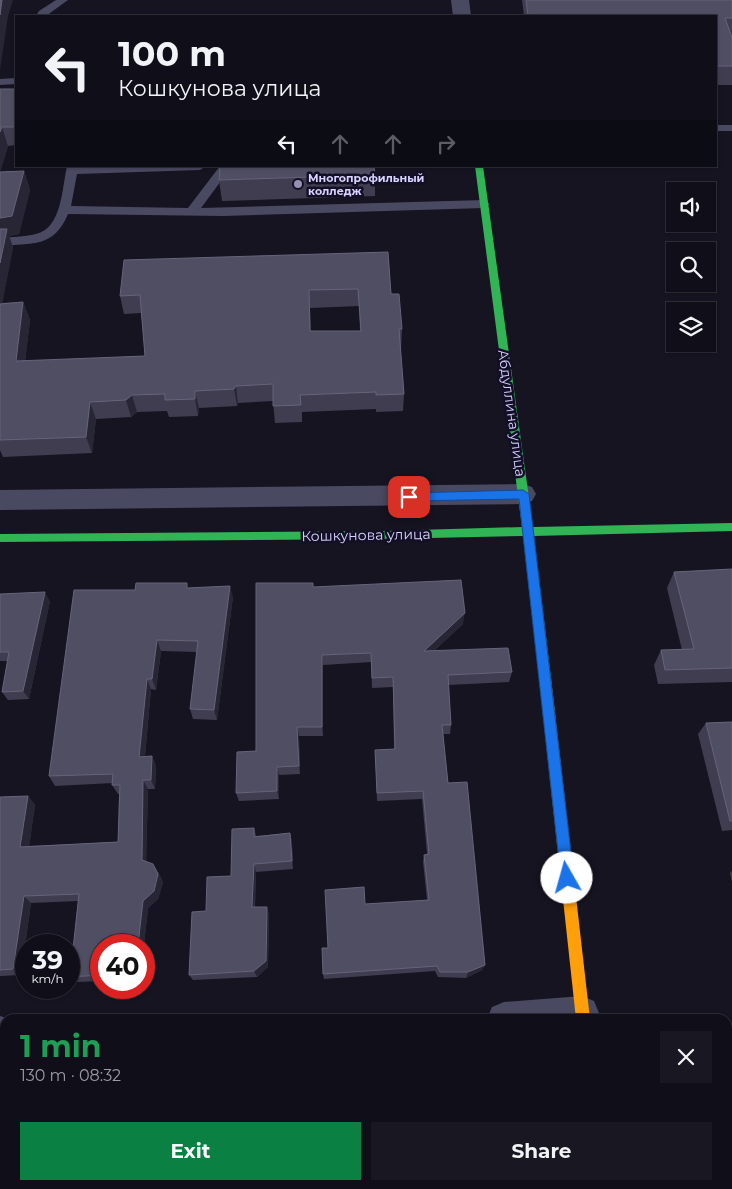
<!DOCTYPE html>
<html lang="en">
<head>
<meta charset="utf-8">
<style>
  :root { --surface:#100f19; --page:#191822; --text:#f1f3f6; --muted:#9c9ca2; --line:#302f38; --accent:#0b8043 }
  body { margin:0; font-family:Montserrat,sans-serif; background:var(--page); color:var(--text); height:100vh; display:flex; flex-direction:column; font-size:19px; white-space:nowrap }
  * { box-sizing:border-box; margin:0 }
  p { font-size:16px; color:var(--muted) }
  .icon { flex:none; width:28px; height:28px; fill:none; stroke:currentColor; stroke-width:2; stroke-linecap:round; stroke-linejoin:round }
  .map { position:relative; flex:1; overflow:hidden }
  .details { position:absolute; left:0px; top:1014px; width:732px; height:176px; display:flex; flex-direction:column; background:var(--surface); border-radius:15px 15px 0 0; box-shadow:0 1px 4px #0004,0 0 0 1px var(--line) }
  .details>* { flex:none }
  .banner { position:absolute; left:15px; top:15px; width:702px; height:152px; border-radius:0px; box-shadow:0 1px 4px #0004,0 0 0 1px var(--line); background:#100f19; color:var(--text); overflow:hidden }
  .controls { position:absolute; left:666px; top:182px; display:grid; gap:10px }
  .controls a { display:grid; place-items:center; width:50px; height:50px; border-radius:0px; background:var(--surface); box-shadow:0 1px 4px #0004,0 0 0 1px var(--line); font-size:25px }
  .speed { position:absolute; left:15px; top:934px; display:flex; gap:10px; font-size:25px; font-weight:700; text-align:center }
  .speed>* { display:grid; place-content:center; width:65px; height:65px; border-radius:50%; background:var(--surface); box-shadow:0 1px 4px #0004,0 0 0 1px var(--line); line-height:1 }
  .speed small { font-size:12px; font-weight:400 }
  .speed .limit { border:8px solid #d22; background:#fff; color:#111 }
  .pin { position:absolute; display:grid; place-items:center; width:42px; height:42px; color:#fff; margin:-21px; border-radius:10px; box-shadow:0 2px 8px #0006 }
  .me { position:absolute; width:55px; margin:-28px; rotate:353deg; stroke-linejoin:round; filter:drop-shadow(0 0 4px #0008) }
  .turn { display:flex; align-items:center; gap:18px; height:105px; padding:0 20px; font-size:22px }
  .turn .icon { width:65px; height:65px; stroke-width:2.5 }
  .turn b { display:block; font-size:35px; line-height:42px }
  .lanes { display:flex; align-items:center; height:48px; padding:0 20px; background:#0003; justify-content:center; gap:25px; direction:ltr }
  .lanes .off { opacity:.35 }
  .round { display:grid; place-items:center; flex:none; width:52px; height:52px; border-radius:0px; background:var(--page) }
  .head { display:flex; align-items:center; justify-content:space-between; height:85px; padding:0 20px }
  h1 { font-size:30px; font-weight:700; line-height:38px; color:#1e9e55 }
  .cta { display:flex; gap:10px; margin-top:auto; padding:10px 20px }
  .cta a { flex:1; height:58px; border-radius:0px; background:var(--accent); color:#fff; font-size:20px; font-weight:700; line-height:58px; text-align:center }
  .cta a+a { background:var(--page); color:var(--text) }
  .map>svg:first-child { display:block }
</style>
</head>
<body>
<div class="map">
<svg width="732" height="1189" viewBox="0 0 732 1189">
  <rect width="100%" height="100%" fill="#161421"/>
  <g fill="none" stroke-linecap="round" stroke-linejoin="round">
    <path fill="#4a4962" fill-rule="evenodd" d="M 56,0 L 68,0 L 46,16 L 36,16 L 39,11 Z
      M 16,78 L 16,84 L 0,85 L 0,79 Z
      M 716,125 L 732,125 L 732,131 L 716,131 Z
      M 67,166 L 206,166 L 200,170 L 77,174 L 71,206 L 188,208 L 220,166 L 232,166 L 201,208 L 484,200 L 490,204 L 484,208 L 223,216 L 68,214 C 54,248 32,243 0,246 L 0,238 C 11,237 24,237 36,234 C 62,228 62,188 67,166 Z"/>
    <path fill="#4a4962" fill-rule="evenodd" d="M 451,0 L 469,0 L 471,16 L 453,16 Z
      M 523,484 L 532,487 L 536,494 L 532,501 L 523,504 L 0,510 L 0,490 Z
      M 582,996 L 594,1001 L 599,1013 L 597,1019 L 487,1019 L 492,1007 L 504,1002 Z
      M 0,1016 L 10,1019 L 5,1019 L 5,1052 L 0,1052 Z
      M 593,1185 L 631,1185 L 631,1189 L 593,1189 Z"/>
    <path fill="#30b455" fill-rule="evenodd" d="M 475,166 L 483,166 L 533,527 L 732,523 L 732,531 L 534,536 L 551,678 L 549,682 L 545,683 L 541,682 L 539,678 L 523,536 L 383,539 L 0,542 L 0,534 L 383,531 L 522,527 Z"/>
    <path fill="#ff9f0a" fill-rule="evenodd" d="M 545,673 L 549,674 L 551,678 L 590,1019 L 576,1019 L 539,678 L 541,674 Z"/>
  </g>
  <path fill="#403d50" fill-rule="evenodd" d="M 522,0 L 732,0 L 732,85 L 716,85 L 716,16 L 524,16 Z
    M 0,89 L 16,89 L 16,145 L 8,146 L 0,172 L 24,171 L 30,190 L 19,234 L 9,236 L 13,247 L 2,303 L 23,302 L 30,320 L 25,361 L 145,356 L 141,313 L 124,314 L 120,296 L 388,252 L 391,294 L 402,329 L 401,347 L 400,347 L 404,394 L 403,411 L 376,412 L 376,409 L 302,412 L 302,422 L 275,423 L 273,401 L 238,403 L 237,406 L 199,408 L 198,416 L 169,417 L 167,411 L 137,412 L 131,417 L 96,419 L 92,453 L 3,457 L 0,450 ZM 359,306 L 360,331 L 311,331 L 310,308 Z
    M 375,175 L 375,196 L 222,201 L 219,180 Z
    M 732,569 L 732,682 L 658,684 L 654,665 L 661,650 L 682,650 L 667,588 L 674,572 Z
    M 313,583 L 313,587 L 463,624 L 434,651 L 512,672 L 509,682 L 448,685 L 451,725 L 450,734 L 443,734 L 448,783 L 485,965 L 482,970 L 466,978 L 438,977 L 435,971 L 324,979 L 323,974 L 328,948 L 365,904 L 427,900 L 423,862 L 424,855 L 427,854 L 422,799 L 377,801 L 375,750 L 394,749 L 393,687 L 372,688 L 371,662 L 323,665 L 323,736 L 299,736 L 300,774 L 279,775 L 279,799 L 239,801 L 236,793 L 256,751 Z
    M 189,588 L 233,597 L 217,720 L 193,719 L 190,709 L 197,652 L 161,651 L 156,690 L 151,689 L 145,756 L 152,756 L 156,766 L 155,789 L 148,789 L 146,862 L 158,872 L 163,882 L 158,899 L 148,908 L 144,945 L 101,945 L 101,981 L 76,982 L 70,977 L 78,901 L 31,903 L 21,975 L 0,976 L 0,797 L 28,796 L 35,805 L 29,846 L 118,842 L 119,794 L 118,794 L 112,785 L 113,783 L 55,786 L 49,776 L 135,590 Z
    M 0,594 L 50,601 L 29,699 L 8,700 L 2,692 L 8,661 L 0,661 Z
    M 732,722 L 732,830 L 722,831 L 698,734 L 706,723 Z
    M 254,828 L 256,836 L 290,833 L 292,842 L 293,869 L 256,872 L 255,907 L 269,914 L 268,967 L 257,977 L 193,980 L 189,975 L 231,876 Z
    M 732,871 L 732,882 L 730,873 Z"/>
  <path fill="#282635" d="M 2,0 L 13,0 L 8,16 L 0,70 L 0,15 Z
    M 2,127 L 8,146 L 0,172 L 0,132 Z
    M 24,171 L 30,190 L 19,234 L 9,236 L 13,247 L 0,316 L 0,218 Z
    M 309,290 L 310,308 L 311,349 L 310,331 Z
    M 23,302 L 30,320 L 23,379 L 16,361 Z
    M 236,386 L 238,403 L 237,406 L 234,389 Z
    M 195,391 L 199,408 L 198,416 L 195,399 Z
    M 132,395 L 137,412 L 131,417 L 126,400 Z
    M 90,402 L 96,419 L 92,453 L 86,437 Z
    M 230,586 L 233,597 L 217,720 L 214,710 Z
    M 45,592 L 50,601 L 29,699 L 23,691 Z
    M 465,613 L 463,624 L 423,661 L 424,651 Z
    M 157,640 L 161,651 L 156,690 L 152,679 Z
    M 322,655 L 323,665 L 323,736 L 322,727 Z
    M 147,679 L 151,689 L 144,766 L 139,757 Z
    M 297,727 L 299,736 L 300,774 L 299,766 Z
    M 152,756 L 156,766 L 155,789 L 151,780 Z
    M 277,767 L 279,775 L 279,799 L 277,791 Z
    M 143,780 L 148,789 L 146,868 L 142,860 Z
    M 28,796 L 35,805 L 28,855 L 20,847 Z
    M 290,833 L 292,842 L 293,869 L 292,861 Z
    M 153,864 L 163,882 L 158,899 L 148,908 L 144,945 L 138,945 L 143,901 Z
    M 254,864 L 256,872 L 254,914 L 252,907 Z
    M 24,896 L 31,903 L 21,975 L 13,969 Z
    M 267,907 L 269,914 L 268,967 L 257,977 L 254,971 Z
    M 485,965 L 482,970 L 466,978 L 468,972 Z
    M 4,1122 L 5,1123 L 5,1189 L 0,1189 L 0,1150 Z
    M 160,1185 L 166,1185 L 166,1189 L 160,1189 Z"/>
  <path fill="#504e63" stroke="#66637b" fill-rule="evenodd" d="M 0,0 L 2,0 L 0,15 Z
    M 526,0 L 732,0 L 732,18 L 725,18 L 732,38 L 732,66 L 716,66 L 716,16 L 528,16 Z
    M 0,89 L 16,89 L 16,127 L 2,127 L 0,132 Z
    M 220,166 L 374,166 L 375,175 L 219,180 Z
    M 24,171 L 12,216 L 0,218 L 0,172 Z
    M 0,229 L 7,229 L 0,263 Z
    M 388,252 L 391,294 L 399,294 L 402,329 L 399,329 L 404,394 L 376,395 L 376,392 L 300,395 L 301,405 L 273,406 L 273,384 L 236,386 L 234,389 L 195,391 L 195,399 L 165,400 L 165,394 L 132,395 L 126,400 L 90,402 L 86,437 L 0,440 L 0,304 L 23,302 L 16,361 L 145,356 L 140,295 L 120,296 L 124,260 ZM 358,289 L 361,331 L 310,331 L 309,290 Z
    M 732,569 L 732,668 L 665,670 L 661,650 L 694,649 L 674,572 Z
    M 461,580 L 465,613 L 424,651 L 508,648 L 512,672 L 448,675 L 451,725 L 442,725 L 448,783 L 467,782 L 485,965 L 468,972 L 440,972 L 437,966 L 323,974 L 322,948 L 328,948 L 325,890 L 364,887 L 365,904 L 429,900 L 424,855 L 429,854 L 423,791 L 377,793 L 375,750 L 395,749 L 393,677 L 372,678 L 371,653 L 322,655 L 322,727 L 297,727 L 299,766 L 277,767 L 277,791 L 236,793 L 237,752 L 256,751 L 256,583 L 313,583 L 313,587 Z
    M 136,583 L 187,583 L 187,588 L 230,586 L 214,710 L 190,709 L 198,641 L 157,640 L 152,679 L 147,679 L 139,757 L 152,756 L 151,780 L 143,780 L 142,860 L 153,864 L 158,874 L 154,891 L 143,901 L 138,945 L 101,945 L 101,975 L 70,977 L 79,894 L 24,896 L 13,969 L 0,970 L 0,797 L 28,796 L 20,847 L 118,842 L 120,785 L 112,785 L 113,774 L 49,776 L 74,590 L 135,590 Z
    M 45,592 L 23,691 L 2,692 L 9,652 L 0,652 L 0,594 Z
    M 732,722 L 732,821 L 730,821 L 706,723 Z
    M 254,828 L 254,837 L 290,833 L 292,861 L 254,864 L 252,907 L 267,907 L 266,961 L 254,971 L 189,975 L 192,912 L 206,911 L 207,877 L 231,876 L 232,829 Z
    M 4,1122 L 0,1150 L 0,1123 Z
    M 21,1185 L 160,1185 L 160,1189 L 20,1189 Z
    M 203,1185 L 323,1185 L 323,1189 L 203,1189 Z
    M 374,1185 L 503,1185 L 504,1189 L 374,1189 Z"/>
  <path fill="#1a73e8" stroke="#114b97" d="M 523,490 L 529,494 L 574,878 L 572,882 L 567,884 L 563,882 L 561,878 L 519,499 L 409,501 L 404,497 L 409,493 Z"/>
  <circle fill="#9591b1" stroke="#130f26" stroke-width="2" cx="298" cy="184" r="5"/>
  <g text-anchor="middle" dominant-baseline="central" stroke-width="5" stroke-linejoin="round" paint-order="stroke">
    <g font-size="11" font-weight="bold" fill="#d9d4ff" stroke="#130f26" text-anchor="start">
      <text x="308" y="178">Многопрофильный<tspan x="308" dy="13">колледж</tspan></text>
    </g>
    <g font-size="14" fill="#d9d4ff" stroke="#130f26">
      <text transform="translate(512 413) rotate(82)">Абдуллина улица</text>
      <text transform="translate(366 535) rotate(-1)">Кошкунова улица</text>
    </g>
  </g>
</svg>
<div class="controls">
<a><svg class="icon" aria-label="sound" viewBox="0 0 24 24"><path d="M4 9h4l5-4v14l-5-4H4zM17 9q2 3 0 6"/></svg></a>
<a><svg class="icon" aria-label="search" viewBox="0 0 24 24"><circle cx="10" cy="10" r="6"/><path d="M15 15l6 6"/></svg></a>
<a><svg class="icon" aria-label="layers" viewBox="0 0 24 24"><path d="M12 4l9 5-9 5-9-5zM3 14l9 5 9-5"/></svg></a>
</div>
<div class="speed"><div>39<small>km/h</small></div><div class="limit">40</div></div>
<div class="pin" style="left:409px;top:497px;background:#d93025"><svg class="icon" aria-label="arrive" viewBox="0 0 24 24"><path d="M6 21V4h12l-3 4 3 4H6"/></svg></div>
<svg class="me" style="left:567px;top:878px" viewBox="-20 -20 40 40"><circle r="19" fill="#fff"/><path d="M0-13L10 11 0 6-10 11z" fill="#1a73e8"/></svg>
<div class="banner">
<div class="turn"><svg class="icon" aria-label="left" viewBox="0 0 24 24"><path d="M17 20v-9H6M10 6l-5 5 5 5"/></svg><div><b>100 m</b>Кошкунова улица</div></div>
<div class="lanes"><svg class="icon" aria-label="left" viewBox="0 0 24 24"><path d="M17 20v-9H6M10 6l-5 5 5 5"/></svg><svg class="icon off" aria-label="ahead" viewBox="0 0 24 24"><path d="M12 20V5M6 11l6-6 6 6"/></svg><svg class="icon off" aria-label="ahead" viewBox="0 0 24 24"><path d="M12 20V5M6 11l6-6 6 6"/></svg><svg class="icon off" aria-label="right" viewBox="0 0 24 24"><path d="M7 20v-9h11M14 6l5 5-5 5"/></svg></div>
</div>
<section class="details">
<div class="head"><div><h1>1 min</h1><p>130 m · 08:32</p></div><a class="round"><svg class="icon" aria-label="close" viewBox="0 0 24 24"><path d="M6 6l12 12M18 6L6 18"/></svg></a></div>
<div class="cta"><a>Exit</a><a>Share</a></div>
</section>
</div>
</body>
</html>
